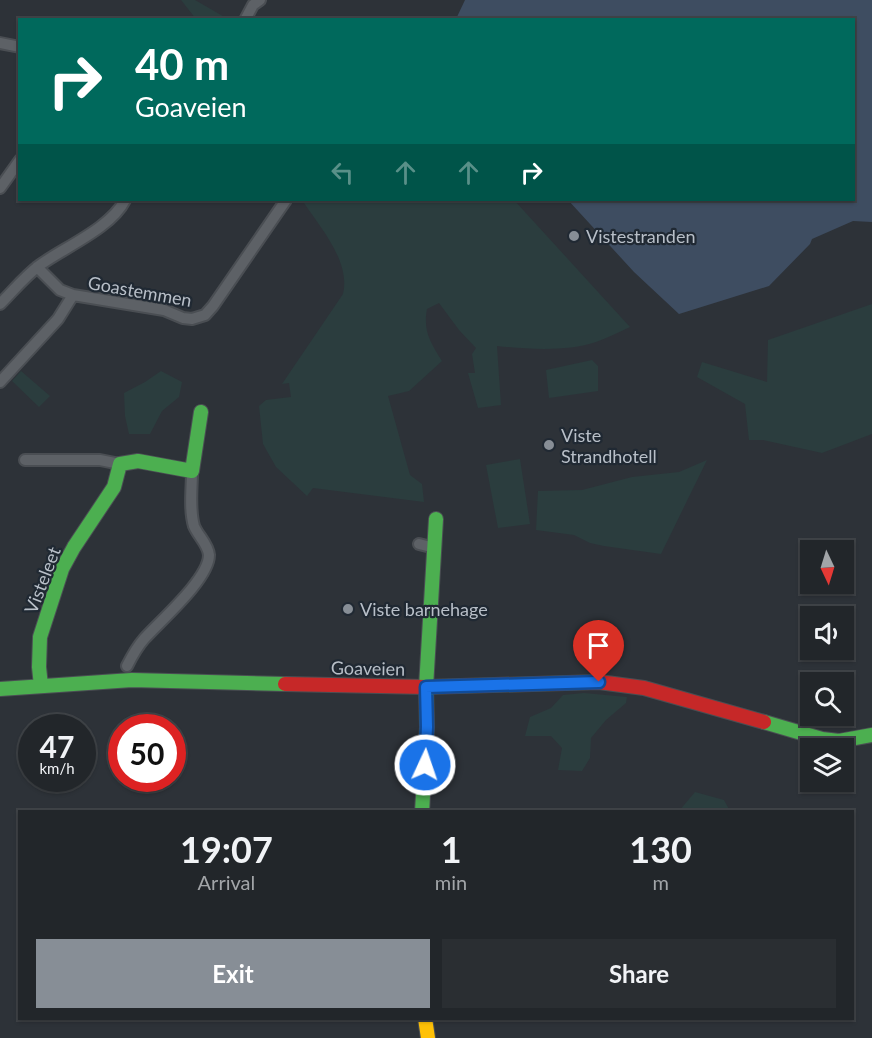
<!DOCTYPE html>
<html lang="en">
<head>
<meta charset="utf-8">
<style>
  :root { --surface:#22262a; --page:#2a2e32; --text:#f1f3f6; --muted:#a2a5a8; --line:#3f4347; --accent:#878e96 }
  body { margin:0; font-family:Lato,sans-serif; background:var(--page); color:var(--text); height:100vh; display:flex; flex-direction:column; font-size:22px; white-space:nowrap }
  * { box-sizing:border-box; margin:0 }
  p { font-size:20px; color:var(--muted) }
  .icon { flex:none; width:33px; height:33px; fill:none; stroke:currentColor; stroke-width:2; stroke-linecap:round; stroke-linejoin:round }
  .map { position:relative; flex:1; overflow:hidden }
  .drawer { position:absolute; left:18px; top:810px; width:836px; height:210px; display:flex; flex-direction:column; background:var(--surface); border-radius:0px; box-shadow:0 2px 4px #0004,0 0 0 2px var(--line) }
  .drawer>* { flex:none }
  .banner { position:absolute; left:18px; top:18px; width:837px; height:183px; border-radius:0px; box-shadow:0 2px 4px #0004,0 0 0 2px var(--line); background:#00695c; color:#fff; overflow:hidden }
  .needle { width:39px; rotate:176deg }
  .tools { position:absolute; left:800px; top:540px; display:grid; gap:12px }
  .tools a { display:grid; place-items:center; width:54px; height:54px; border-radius:0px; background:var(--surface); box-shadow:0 2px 4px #0004,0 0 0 2px var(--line); font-size:30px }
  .speed { position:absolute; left:18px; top:714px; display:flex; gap:12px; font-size:30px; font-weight:700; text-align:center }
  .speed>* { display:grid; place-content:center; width:78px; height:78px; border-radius:50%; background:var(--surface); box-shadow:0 2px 4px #0004,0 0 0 2px var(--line); line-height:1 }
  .speed small { font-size:15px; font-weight:400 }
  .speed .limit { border:9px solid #d22; background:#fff; color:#111 }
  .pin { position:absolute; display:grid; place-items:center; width:51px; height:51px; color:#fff; margin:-62px -26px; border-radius:50% 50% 50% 0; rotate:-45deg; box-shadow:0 0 6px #0007 }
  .pin .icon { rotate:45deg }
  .me { position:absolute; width:66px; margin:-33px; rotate:3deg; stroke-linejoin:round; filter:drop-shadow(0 0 4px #0008) }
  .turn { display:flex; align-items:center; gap:21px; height:126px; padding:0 18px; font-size:27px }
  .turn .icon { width:78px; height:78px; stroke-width:2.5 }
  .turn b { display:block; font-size:42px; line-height:51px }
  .lanes { display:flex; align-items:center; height:57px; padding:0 18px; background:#0003; justify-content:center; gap:30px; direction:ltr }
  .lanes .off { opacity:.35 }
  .eta { display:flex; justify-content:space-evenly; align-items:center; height:102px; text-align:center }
  .eta b { font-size:36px; font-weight:700; line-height:42px }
  .primary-button { display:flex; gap:12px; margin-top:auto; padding:12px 18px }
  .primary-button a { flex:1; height:69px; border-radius:0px; background:var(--accent); color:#fff; font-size:24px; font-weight:700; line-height:69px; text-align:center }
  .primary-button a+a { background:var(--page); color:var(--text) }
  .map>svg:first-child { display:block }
</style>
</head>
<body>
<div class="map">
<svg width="872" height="1038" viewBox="0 0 872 1038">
  <rect width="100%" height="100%" fill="#2d3238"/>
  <path fill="#2b3d3e" d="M 181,0 L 195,0 L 228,19 L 196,19 Z
    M 302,200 L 514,200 L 630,327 C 619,332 607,338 596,342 C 567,352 526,349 497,346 L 501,405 L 478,408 L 468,373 L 475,373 L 472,354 L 476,348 L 459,330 L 439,303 L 427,309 C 423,331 430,342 442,361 L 409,391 L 388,396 L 410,475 L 422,484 L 424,502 L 313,488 L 307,496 L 276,467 L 263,444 L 259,406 L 266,400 L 291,397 L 289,383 L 282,384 L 343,294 C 351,261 319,226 302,200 Z
    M 872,304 L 872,434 L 822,453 L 763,440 L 749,440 L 745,404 L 697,377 L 702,362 L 767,382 L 768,340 Z
    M 592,360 L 598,366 L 598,391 L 549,398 L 546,370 Z
    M 21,371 L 50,396 L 39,407 L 12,381 Z
    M 161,371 L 182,382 L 179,397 L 162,411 L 150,434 L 129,434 L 125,416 L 124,393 L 145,382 Z
    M 520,459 L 530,524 L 498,528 L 486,465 Z
    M 707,460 L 661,554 L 604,546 L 590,543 L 574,535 L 536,530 L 538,491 L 582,490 L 632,477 L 679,472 Z
    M 584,693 L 627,697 L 626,703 L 606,720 L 591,738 L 590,758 L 582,771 L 558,770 L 562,748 L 551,736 L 525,736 L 530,717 L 551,708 L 563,695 Z
    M 695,792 L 724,800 L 730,811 L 679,811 Z"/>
  <path fill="#3e4d61" d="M 465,0 L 872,0 L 872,222 L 853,221 L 812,239 L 810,244 L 769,286 L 679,314 L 634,272 L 568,200 L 854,200 L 854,20 L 456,19 Z"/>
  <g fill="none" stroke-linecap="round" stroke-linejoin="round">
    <g stroke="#4a4e53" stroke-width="14">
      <path id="street" d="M 245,20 L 253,5 L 260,0
        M 0,43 L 20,47
        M 0,188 L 20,160
        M 37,267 L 60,290 L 73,295 L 164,310 L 183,318 L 192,319 L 205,315 L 213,306 L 286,200
        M 0,304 C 13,291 25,276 40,265 C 65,247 111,228 125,200
        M 0,382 L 58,319 L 73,295
        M 25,460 L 100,460 L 120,464
        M 419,544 L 435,548
        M 127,666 C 132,656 137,647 144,639 C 160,621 209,579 209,555 C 208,544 198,536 194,526 C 189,509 192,488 192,471"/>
    </g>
    <g stroke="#4a4e53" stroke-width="16">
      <path id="fast" d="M 41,686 L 39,667 L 40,637 L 62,569 L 74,547 L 114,487 L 120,464 L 138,461 L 192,471 L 201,412
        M 0,689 L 132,680 L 285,684
        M 764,722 L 822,739 L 839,741 L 872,735
        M 422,812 L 427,727 L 426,687 L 436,519"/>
    </g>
    <g stroke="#4a4e53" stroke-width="16">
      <path id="slow" d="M 425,1018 L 428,1038"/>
    </g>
    <g stroke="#4a4e53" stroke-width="16">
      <path id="jam" d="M 285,684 L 426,687 L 599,682 L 644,688 L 764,722"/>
    </g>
    <use href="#street" stroke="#5d6166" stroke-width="10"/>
    <use href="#fast" stroke="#4caf50" stroke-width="14"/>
    <use href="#slow" stroke="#ffc107" stroke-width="14"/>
    <use href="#jam" stroke="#c62828" stroke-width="14"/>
  </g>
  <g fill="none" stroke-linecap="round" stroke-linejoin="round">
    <g stroke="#114b97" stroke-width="15">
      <path id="route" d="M 425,765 L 427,727 L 426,687 L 599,682"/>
    </g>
    <use href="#route" stroke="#1a73e8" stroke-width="10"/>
  </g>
  <g fill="#878e96" stroke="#202933" stroke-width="2">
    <circle cx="574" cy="236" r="6"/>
    <circle cx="549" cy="445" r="6"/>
    <circle cx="348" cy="609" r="6"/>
  </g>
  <g text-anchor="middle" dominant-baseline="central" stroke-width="4.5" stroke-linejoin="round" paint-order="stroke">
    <g font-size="18" fill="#b8bfc8" stroke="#202933" text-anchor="start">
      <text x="586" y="236">Vistestranden</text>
      <text x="561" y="435">Viste<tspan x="561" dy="21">Strandhotell</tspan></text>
      <text x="360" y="609">Viste barnehage</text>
    </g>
    <g font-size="18" fill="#b8bfc8" stroke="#202933">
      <text transform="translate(140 291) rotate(10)">Goastemmen</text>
      <text transform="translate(42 580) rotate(-69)">Visteleet</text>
      <text transform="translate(368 668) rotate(1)">Goaveien</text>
    </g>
  </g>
</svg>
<div class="tools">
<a><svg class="needle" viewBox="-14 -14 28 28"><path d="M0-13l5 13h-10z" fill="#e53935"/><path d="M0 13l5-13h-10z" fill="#a2a5a8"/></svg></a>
<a><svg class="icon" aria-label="sound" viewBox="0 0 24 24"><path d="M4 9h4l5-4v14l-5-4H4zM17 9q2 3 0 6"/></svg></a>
<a><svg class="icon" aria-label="search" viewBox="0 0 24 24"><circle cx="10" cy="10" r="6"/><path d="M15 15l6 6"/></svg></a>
<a><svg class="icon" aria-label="layers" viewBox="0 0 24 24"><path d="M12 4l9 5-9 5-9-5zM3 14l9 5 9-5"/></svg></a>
</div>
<div class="speed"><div>47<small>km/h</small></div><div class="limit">50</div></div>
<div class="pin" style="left:599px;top:682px;background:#d93025"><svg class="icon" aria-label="arrive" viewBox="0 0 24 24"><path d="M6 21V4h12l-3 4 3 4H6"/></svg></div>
<svg class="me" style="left:425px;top:765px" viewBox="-20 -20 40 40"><circle r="17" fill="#1a73e8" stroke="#fff" stroke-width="3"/><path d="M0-11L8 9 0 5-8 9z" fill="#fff"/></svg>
<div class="banner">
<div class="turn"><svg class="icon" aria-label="right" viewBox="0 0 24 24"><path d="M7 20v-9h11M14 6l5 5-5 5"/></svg><div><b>40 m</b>Goaveien</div></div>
<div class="lanes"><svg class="icon off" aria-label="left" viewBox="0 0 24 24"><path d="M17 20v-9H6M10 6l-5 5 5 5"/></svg><svg class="icon off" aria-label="ahead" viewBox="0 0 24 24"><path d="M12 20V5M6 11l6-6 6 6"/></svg><svg class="icon off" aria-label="ahead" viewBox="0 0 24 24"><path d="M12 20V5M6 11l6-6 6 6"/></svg><svg class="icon" aria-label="right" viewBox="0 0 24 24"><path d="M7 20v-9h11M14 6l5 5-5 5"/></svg></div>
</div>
<section class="drawer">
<div class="eta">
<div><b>19:07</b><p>Arrival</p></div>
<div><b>1</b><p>min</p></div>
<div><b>130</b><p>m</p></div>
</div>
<div class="primary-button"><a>Exit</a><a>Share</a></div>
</section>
</div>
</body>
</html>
